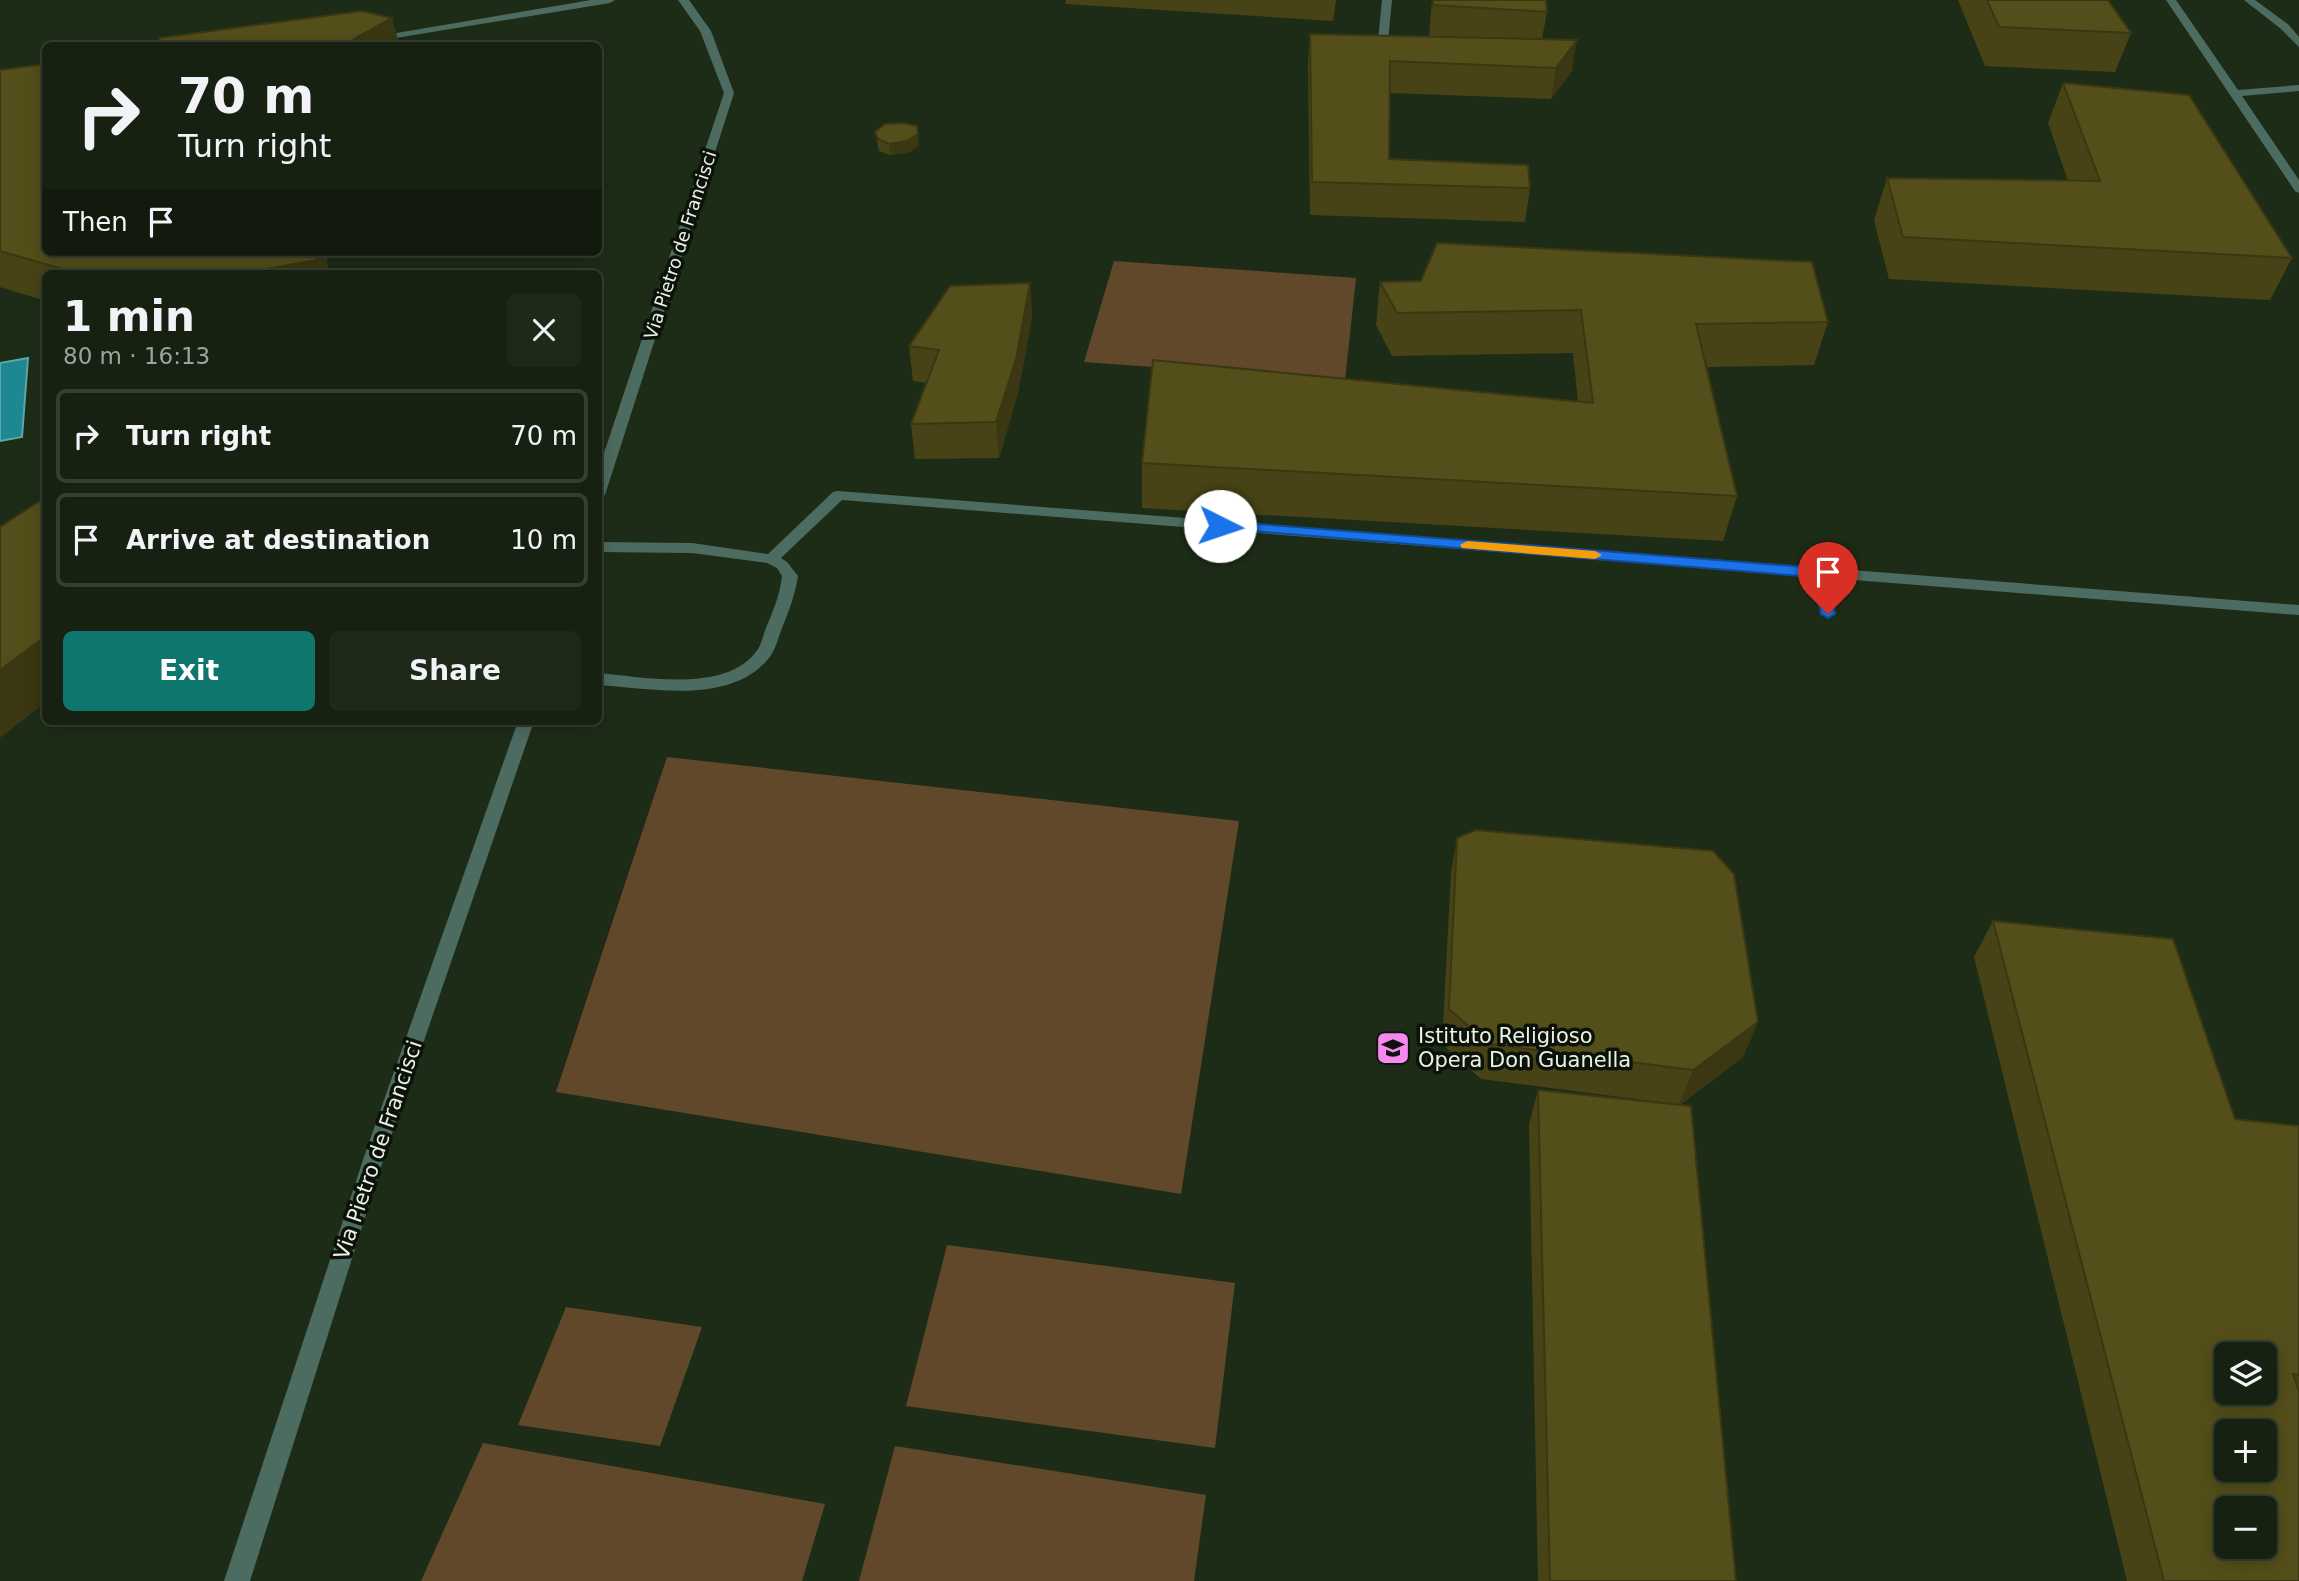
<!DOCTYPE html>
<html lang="en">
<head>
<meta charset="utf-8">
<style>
  :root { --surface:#162111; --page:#1f291a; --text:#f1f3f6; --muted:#9ea39f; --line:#353e31; --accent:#0f766e }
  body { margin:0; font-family:"DejaVu Sans",sans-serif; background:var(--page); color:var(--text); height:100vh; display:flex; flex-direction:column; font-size:26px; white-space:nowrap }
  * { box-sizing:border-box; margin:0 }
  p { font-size:23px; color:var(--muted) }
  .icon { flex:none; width:38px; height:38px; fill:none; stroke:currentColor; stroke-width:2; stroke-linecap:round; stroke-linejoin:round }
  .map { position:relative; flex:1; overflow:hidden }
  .panel { position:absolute; left:42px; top:270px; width:560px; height:455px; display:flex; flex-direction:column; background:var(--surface); border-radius:10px; box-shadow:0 4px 18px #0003,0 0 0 2px var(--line) }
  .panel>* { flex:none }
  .banner { position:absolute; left:42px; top:42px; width:560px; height:214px; border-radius:10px; box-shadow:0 4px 18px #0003,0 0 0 2px var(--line); background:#162111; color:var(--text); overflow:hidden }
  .controls { position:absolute; left:2214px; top:1342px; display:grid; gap:14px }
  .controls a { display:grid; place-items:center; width:63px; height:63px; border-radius:10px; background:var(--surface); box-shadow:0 4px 18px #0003,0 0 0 2px var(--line); font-size:35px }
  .pin { position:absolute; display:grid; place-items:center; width:60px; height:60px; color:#fff; margin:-72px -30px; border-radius:50% 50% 50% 0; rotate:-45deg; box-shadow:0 0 7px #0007 }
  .pin .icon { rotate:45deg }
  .me { position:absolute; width:77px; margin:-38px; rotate:94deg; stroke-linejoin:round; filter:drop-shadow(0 0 5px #0008) }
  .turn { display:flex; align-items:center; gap:24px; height:147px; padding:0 21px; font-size:32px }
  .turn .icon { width:91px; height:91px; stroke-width:2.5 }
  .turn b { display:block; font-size:49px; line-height:60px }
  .then { display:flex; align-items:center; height:66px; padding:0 21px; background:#0003; gap:14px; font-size:26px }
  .round { display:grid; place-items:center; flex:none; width:74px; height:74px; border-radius:10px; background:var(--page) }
  .overview { display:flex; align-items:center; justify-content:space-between; height:119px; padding:0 21px }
  h1 { font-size:42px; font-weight:700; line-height:52px }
  .action { display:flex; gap:14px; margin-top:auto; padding:14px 21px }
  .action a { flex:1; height:80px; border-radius:10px; background:var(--accent); color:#fff; font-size:28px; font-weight:700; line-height:80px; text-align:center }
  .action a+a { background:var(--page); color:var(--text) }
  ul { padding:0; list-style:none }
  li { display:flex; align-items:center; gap:21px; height:94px; margin:0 14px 10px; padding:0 7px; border:4px solid var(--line); border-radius:10px }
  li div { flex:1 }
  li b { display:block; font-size:26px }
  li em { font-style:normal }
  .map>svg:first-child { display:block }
</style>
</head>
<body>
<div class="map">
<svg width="2299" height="1581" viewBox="0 0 2299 1581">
  <rect width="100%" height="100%" fill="#1d2c17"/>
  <path fill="#61482b" d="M 1114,261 L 1356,278 L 1345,381 L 1084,362 Z
    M 667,757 L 1239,821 L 1181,1194 L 556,1092 Z
    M 947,1245 L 1235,1283 L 1215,1448 L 906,1406 Z
    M 566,1307 L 702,1327 L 660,1446 L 518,1425 Z
    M 483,1443 L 825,1504 L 802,1581 L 421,1581 Z
    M 895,1446 L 1206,1495 L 1194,1581 L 859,1581 Z"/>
  <path fill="#1f8791" stroke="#5ca7aa" stroke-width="2" d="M 28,358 L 22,437 L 0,441 L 0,363 Z"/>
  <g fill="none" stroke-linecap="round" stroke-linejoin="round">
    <path fill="#4d6c61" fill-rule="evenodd" d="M 591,0 L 615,0 L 610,3 L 347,46 L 320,46 Z
      M 1382,0 L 1392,0 L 1388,41 L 1383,44 L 1378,41 Z
      M 2166,0 L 2176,0 L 2238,90 L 2299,85 L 2299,91 L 2242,96 L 2299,180 L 2299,193 L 2295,191 Z
      M 2244,0 L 2255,0 L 2289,25 L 2299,37 L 2299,47 L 2281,29 Z
      M 838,491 L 2299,605 L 2299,615 L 1829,578 L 1836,614 L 1828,619 L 1820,614 L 1813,577 L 842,500 L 781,558 L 787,562 L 798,576 C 795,595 789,611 782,628 C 778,638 776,649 769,658 C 730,706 652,688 598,685 L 598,673 C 644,677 729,694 758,649 C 762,643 763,635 766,628 C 773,611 780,595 782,576 L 777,568 L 767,563 L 692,553 L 598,552 L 598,542 L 692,543 L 768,554 L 833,492 Z"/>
    <path fill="#4d6c61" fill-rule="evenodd" d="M 678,0 L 689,0 L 711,31 L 734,93 L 605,495 L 598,499 L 598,471 L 724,93 L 700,31 Z
      M 518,721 L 534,721 L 386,1151 L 250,1581 L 224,1581 L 366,1151 Z"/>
  </g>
  <path fill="#474316" d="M 1066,0 L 1336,0 L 1333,21 L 1066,4 Z
    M 1432,0 L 1546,0 L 1547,12 L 1542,39 L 1572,71 L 1551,99 L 1390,93 L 1389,159 L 1530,188 L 1525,222 L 1310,215 L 1308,65 L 1310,34 L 1446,37 L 1429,36 Z
    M 1958,0 L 2108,0 L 2131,33 L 2115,72 L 1985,66 Z
    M 0,70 L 326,252 L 328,273 L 46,273 L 46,301 L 0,287 Z
    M 2063,83 L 2292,258 L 2270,300 L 1889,279 L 1874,220 L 1887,178 L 2068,181 L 2048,123 Z
    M 875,132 L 919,146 L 908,153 L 890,155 L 879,151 Z
    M 1380,282 L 1828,322 L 1814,365 L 1707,367 L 1737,496 L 1723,541 L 1142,508 L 1142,463 L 1578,402 L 1573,353 L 1392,356 L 1376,325 Z
    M 1030,283 L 1032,318 L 1018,393 L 999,458 L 915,459 L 911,424 L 927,383 L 913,381 L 909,346 Z
    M 1457,838 L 1758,1022 L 1743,1057 L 1680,1105 L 1736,1581 L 1538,1581 L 1529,1124 L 1538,1090 L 1666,1103 L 1481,1079 L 1442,1044 L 1451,874 Z
    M 1993,921 L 2235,1119 L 2299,1126 L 2299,1581 L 2127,1581 L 1974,957 Z"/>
  <path fill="#3a3712" d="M 392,18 L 400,46 L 356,46 L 354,39 Z
    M 1577,40 L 1572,71 L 1551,99 L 1556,68 Z
    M 918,134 L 919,146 L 908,153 L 890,155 L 889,144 Z
    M 315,252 L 326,252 L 328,273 L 244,273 Z
    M 1030,283 L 1032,318 L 1018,393 L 999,458 L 996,422 Z
    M 46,636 L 46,702 L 0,738 L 0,670 Z
    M 1758,1022 L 1743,1057 L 1679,1105 L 1693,1070 Z"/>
  <path fill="#534e1a" stroke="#3a3712" stroke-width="2" fill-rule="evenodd" d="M 1433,0 L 1546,0 L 1547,12 L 1433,5 Z
    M 1987,0 L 2108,0 L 2131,33 L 1999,27 Z
    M 362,11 L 392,18 L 354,39 L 370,43 L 365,46 L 159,46 L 159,38 Z
    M 1310,34 L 1577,40 L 1556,68 L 1390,61 L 1389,159 L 1528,165 L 1530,188 L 1312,182 Z
    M 46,64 L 46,252 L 315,252 L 316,260 L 244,273 L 76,273 L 0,251 L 0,70 Z
    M 2063,83 L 2189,95 L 2292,258 L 1903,237 L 1887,178 L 2100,181 Z
    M 902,123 L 917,126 L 918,134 L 907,141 L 889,144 L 878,139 L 875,132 L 885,124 Z
    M 1437,243 L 1812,262 L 1828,322 L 1696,324 L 1737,496 L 1142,463 L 1153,360 L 1593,403 L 1581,310 L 1397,313 L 1380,282 L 1421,281 Z
    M 1030,283 L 1016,359 L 996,422 L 911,424 L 939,350 L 909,346 L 950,286 Z
    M 46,497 L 46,636 L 0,670 L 0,527 Z
    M 1476,830 L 1713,851 L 1734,874 L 1758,1022 L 1693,1070 L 1489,1044 L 1449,1009 L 1457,838 Z
    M 1993,921 L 2173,939 L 2235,1119 L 2299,1126 L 2299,1375 L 2293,1374 L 2299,1392 L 2299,1581 L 2164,1581 ZM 2226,1354 L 2264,1354 L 2264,1393 L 2226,1393 ZM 2226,1432 L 2264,1432 L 2264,1470 L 2226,1470 ZM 2226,1508 L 2264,1508 L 2264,1547 L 2226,1547 Z
    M 1538,1090 L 1691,1106 L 1736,1581 L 1550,1581 Z"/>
  <path fill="#1a73e8" stroke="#114b97" stroke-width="2" d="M 1220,521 L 1819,568 L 1826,573 L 1835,614 L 1828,618 L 1821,614 L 1813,577 L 1215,528 L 1215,523 Z"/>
  <path fill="#f59e0b" d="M 1467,541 L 1595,551 L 1602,555 L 1595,559 L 1462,548 L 1460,545 Z"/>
  <defs>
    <g id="school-square" transform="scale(1.75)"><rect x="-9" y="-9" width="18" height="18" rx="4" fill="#f689ee" stroke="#0c1209"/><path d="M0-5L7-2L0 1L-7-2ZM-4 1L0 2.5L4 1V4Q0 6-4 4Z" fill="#111"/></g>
  </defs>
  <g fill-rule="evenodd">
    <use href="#school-square" x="1393" y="1048"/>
  </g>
  <g text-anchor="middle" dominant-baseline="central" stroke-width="7" stroke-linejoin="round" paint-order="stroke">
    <g font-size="18" fill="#e9f3e5" stroke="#0c1209">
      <text transform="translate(680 245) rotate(-72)">Via Pietro de Francisci</text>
    </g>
    <g font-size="21" fill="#e9f3e5" stroke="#0c1209" text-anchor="start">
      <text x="1418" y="1036">Istituto Religioso<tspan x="1418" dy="24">Opera Don Guanella</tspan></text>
    </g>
    <g font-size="21" fill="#e9f3e5" stroke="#0c1209">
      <text transform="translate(378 1150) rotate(-71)">Via Pietro de Francisci</text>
    </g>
  </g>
</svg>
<div class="controls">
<a><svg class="icon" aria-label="layers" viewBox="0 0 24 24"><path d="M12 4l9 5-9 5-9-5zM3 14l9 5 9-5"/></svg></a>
<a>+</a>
<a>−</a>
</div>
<div class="pin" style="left:1828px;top:614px;background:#d93025"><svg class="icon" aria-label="arrive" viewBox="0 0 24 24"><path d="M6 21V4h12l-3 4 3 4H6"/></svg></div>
<svg class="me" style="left:1220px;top:526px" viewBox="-20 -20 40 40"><circle r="19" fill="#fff"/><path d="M0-13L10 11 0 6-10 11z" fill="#1a73e8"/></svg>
<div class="banner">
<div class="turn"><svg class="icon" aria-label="right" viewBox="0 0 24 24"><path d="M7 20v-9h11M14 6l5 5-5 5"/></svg><div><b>70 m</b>Turn right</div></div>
<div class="then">Then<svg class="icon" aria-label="arrive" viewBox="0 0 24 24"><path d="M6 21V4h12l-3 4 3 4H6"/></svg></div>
</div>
<section class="panel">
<div class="overview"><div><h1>1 min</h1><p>80 m · 16:13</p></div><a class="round"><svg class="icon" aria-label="close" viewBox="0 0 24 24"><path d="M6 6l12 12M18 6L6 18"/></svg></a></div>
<ul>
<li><svg class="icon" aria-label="right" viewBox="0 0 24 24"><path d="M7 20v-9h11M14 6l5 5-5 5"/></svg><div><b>Turn right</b></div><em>70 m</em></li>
<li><svg class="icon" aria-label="arrive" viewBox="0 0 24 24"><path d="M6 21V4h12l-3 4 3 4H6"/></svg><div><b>Arrive at destination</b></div><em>10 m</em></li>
</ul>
<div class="action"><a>Exit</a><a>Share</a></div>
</section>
</div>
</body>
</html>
